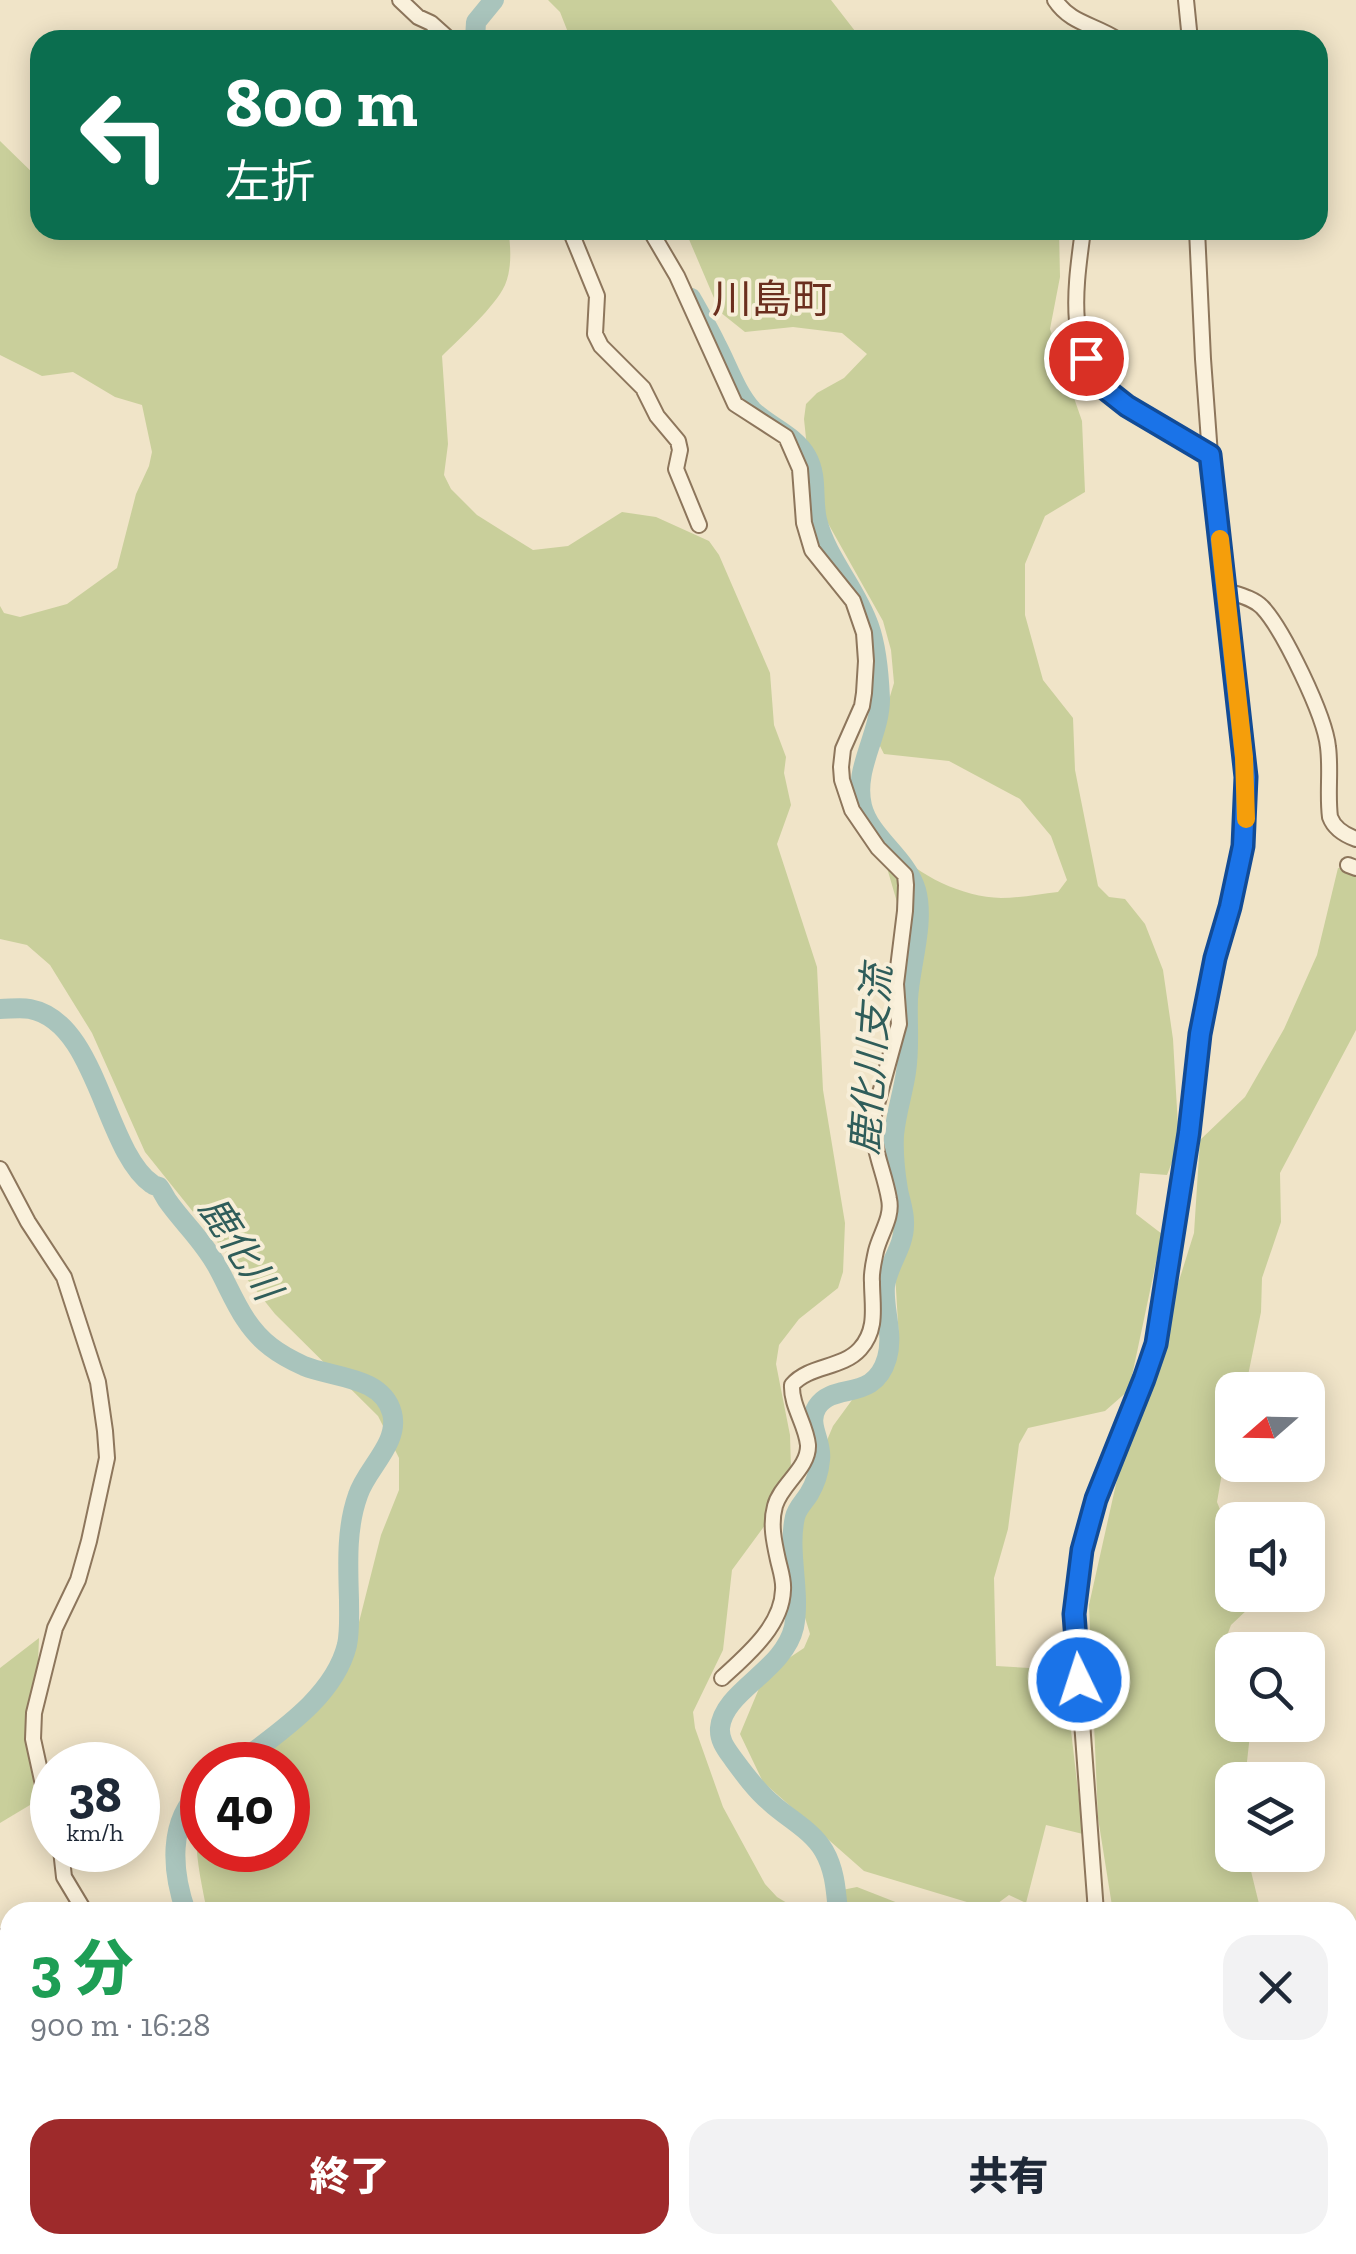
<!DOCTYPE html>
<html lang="ja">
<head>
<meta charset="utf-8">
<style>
  :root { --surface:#fff; --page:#f2f2f3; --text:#1f2937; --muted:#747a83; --accent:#9e2a2b }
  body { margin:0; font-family:"Zilla Slab","Noto Sans JP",serif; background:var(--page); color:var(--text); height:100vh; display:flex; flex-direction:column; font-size:38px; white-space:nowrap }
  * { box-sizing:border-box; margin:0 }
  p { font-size:32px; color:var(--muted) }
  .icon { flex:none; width:55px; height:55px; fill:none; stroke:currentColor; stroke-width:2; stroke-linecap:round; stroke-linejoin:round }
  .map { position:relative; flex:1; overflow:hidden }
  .sheet { position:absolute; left:0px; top:1902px; width:1358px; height:352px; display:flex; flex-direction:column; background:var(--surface); border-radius:30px 30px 0 0; box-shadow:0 5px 25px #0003 }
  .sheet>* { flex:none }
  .top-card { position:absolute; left:30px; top:30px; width:1298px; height:210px; border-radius:30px; box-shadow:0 5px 25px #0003; background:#0b6e4f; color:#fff; overflow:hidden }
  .needle { width:65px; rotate:250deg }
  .controls { position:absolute; left:1215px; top:1372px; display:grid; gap:20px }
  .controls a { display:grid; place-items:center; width:110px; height:110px; border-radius:20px; background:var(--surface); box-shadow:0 5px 25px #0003; font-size:50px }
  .speed { position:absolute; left:30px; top:1742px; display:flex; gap:20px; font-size:50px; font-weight:700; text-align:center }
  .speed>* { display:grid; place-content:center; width:130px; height:130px; border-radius:50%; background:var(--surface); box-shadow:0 5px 25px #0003; line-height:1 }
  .speed small { font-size:25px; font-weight:400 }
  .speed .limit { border:15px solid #d22; background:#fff; color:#111 }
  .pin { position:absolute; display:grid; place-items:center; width:85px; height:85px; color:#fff; margin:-42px; border:5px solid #fff; border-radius:50%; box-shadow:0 2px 10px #0007 }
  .me { position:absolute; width:110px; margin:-55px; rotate:356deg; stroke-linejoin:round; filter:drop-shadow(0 0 8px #0008) }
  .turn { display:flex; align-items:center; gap:35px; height:210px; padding:0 30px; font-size:45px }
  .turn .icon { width:130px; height:130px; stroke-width:2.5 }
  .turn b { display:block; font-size:70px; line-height:85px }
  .round { display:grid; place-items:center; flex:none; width:105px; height:105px; border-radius:30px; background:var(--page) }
  .headline { display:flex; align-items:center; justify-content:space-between; height:170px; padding:0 30px }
  h1 { font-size:60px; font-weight:800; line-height:75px; color:#1e9e55 }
  .button { display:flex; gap:20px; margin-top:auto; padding:20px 30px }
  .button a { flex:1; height:115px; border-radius:30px; background:var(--accent); color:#fff; font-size:40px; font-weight:800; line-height:115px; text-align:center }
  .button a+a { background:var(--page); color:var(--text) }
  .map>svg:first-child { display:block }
</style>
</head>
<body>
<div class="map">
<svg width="1356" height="2254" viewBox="0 0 1356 2254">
  <rect width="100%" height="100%" fill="#f0e4c8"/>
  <path fill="#c9cf9b" d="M 548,0 L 831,0 L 862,40 L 571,40 L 560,12 Z
    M 0,141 L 40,180 L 40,230 L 508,230 C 511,246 512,269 505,285 C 495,307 460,338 442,356 L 448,444 L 444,475 L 451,489 L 477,515 L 533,550 L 568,546 L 622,512 L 656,517 L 709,541 L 719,555 L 770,673 L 774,725 L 786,757 L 784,773 L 791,805 L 777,844 L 817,967 L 823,1090 L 845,1223 L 843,1272 L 838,1288 L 799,1319 L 779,1345 L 776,1364 L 790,1435 L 791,1469 L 771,1517 L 732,1570 L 723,1650 L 693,1712 L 695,1728 L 723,1807 L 765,1884 L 777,1897 L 802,1912 L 207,1912 C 201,1880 189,1833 202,1802 L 202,1850 L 288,1850 L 288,1765 L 238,1765 L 334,1674 L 357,1630 L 381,1535 L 399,1490 L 399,1458 L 378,1416 L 275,1314 L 145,1152 L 92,1033 L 50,965 L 27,945 L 0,939 L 0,606 L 4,613 L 20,617 L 67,604 L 117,568 L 136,494 L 149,466 L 152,452 L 142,405 L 115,397 L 73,372 L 42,376 L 0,355 Z
    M 685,230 L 1059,230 L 1060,277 L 1050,329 L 1082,421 L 1085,492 L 1045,516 L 1025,564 L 1025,615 L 1043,680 L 1073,718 L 1075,770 L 1098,886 L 1109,897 L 1125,899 L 1145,924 L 1163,970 L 1173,1039 L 1179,1144 L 1167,1175 L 1140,1173 L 1136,1214 L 1162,1234 L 1129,1390 L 1105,1411 L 1028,1428 L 1019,1444 L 1008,1529 L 994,1578 L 996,1666 L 1064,1670 L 1083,1834 L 1046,1825 L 1026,1903 L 1009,1895 L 990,1909 L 864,1871 L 763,1782 L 740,1734 L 765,1674 L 804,1648 L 810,1634 L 783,1545 L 833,1426 L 852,1400 L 887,1370 L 899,1340 L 889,1171 L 917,1043 L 908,940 L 885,861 L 893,847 C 917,876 963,897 1001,898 C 1020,898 1039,894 1058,892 L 1067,880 L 1051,836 L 1020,799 L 949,761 L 884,754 L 877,740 L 894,683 L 891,650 L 883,621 L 825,518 L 809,467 L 804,419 L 806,404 L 817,393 L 844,378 L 867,354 L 842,333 L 793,327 L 745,332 L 720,312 Z
    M 1338,868 L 1356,871 L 1356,1030 L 1280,1173 L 1281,1222 L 1262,1278 L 1261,1312 L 1245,1390 L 1232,1390 L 1232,1428 L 1228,1438 L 1217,1502 L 1232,1540 L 1232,1595 L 1250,1595 L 1249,1608 L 1231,1625 L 1228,1633 L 1232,1650 L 1232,1725 L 1251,1725 L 1245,1780 L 1232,1780 L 1232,1855 L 1247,1855 L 1261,1912 L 1113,1912 L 1098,1818 L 1089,1605 L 1118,1475 L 1194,1233 L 1200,1140 L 1245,1097 L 1284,1029 L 1317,955 Z
    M 39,1638 L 33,1790 L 30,1805 L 0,1823 L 0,1668 Z
    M 857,1887 L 921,1912 L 820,1912 L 842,1890 Z
    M 1348,2040 L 1356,2043 L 1356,2254 L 1321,2254 L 1312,2245 L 1348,2245 Z
    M 10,2188 L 10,2245 L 105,2245 L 111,2254 L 0,2254 L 0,2189 Z
    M 394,2245 L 1012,2245 L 1012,2254 L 405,2254 Z"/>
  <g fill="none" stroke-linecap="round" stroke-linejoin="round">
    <path stroke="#a9c4bc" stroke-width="20" d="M 475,40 L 476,22 L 494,0
      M 691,298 C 700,314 709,329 717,346 C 728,367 736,392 752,410 C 769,427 795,435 807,457 C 818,477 812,498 817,520 C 827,559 856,588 869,626 C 877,648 879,675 880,699 C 880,735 853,769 862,806 C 870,838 906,857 916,890 C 925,923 910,965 908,999 C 907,1024 910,1047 906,1072 C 903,1093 896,1113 894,1135 C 893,1153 895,1172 898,1190 C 900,1201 905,1213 904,1225 C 904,1247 888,1264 885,1286 C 883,1310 894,1333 887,1358 C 874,1403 834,1381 817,1407 C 806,1425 823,1441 820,1460 C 819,1472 815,1484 809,1494 C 804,1502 797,1508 795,1517 C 787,1552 801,1591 794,1627 C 784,1671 723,1691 720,1728 C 719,1741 727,1750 734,1760 C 745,1775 756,1790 770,1802 C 787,1818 812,1830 824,1851 C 835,1870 836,1891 838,1912
      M 0,1009 C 10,1009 20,1007 30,1009 C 98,1022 104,1150 152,1184 C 154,1186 157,1186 159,1187 C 161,1189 165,1197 167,1200 C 183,1223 202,1239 217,1266 C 233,1295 243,1326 271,1347 C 280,1354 293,1361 304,1366 C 333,1378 382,1376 392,1413 C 400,1443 366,1469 358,1495 C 346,1528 348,1565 349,1600 C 349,1614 350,1631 347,1645 C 334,1698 276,1734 236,1765
      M 186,1912 C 172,1872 167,1821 202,1790
      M 306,2245 L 316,2254"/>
    <g stroke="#8d765c" stroke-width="18">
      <path id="minor" d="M 400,0 L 418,17 L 431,23 L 450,40
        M 1055,0 C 1071,24 1094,24 1118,40
        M 1186,0 L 1190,40
        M 570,230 L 597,296 L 595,334 L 601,346 L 643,388 L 657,416 L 678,441 L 680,450 L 676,469 L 699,525
        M 650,230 L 677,276 L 735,404 L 786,437 L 800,469 L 804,523 L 812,550 L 853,601 L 864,633 L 866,661 L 864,693 L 862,706 L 843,749 L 841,767 L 842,780 L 852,810 L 878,848 L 905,875 L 906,885 L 905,911 L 896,984 L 899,1024 L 874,1115 C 870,1146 884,1169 889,1199 C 893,1217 880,1234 876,1251 C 874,1261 871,1272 872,1282 C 872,1306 878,1329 860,1349 C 842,1369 809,1365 792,1385 C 791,1406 806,1424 808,1445 C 809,1468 781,1484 775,1506 C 770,1524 774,1542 778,1560 C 780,1569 784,1580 783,1590 C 782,1626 747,1655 722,1678
        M 1083,230 C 1076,284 1064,352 1110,393 C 1137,417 1179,435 1210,455
        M 1227,591 C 1239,595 1253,598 1262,607 C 1283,629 1325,716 1328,747 C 1331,770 1327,794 1330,817 C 1334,828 1345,835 1356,839
        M 1348,865 L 1356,868
        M 0,1169 L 28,1222 L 64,1277 L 98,1382 L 105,1431 L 107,1458 L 89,1541 L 78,1580 L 55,1628 L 34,1713 L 33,1739 L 52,1826
        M 61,1850 L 64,1877 L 85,1912
        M 1096,1912 L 1074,1613 L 1078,1573 L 1087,1528 L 1156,1344 L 1189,1133 L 1200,1034 L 1215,958 L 1230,907 L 1243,845 L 1247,793 L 1243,736 L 1210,455 L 1203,359 L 1197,230
        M 0,1937 L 10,1945
        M 1110,2245 L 1111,2254"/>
    </g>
    <use href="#minor" stroke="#faf1dc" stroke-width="14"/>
  </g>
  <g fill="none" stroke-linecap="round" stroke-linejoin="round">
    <g stroke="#114b97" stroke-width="25">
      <path id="route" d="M 1079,1680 L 1074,1614 L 1082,1550 L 1096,1499 L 1144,1379 L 1156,1344 L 1189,1133 L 1200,1034 L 1215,958 L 1230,907 L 1243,846 L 1246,777 L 1210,455 L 1127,406 L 1108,391 L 1086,358"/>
    </g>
    <use href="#route" stroke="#1a73e8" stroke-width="18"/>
    <path stroke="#f59e0b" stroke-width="18" d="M 1220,539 L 1244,757 L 1246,819"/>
  </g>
  <g text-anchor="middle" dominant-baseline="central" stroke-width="8" stroke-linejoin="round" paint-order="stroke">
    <g font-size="38" font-style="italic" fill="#2f5d5a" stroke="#f7eed8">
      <text transform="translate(871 1060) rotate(-86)">鹿化川支流</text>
      <text transform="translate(240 1248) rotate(57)">鹿化川</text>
    </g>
    <g font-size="40" fill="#6b2e1e" stroke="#f7eed8">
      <text x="772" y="299">川島町</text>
    </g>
  </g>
</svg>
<div class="controls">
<a><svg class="needle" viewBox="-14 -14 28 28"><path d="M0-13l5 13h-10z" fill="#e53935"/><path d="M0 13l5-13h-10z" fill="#747a83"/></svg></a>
<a><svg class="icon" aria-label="sound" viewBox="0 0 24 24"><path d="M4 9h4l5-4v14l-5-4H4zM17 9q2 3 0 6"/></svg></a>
<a><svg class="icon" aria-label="search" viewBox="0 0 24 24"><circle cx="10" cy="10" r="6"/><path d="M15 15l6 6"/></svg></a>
<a><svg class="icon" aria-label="layers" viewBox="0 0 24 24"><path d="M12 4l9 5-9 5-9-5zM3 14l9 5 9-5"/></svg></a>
</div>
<div class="speed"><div>38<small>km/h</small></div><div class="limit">40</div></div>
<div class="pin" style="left:1086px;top:358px;background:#d93025"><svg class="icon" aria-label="arrive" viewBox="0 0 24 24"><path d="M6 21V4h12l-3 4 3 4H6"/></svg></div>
<svg class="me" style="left:1079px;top:1680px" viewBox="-20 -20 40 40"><circle r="17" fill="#1a73e8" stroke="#fff" stroke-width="3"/><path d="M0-11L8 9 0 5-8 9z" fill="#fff"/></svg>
<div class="top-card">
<div class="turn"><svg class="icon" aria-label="left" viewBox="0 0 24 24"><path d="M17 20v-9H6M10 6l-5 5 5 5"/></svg><div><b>800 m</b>左折</div></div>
</div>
<section class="sheet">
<div class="headline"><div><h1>3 分</h1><p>900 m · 16:28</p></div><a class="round"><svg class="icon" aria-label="close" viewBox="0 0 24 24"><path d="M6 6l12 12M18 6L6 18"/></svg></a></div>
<div class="button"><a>終了</a><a>共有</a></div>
</section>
</div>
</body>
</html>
